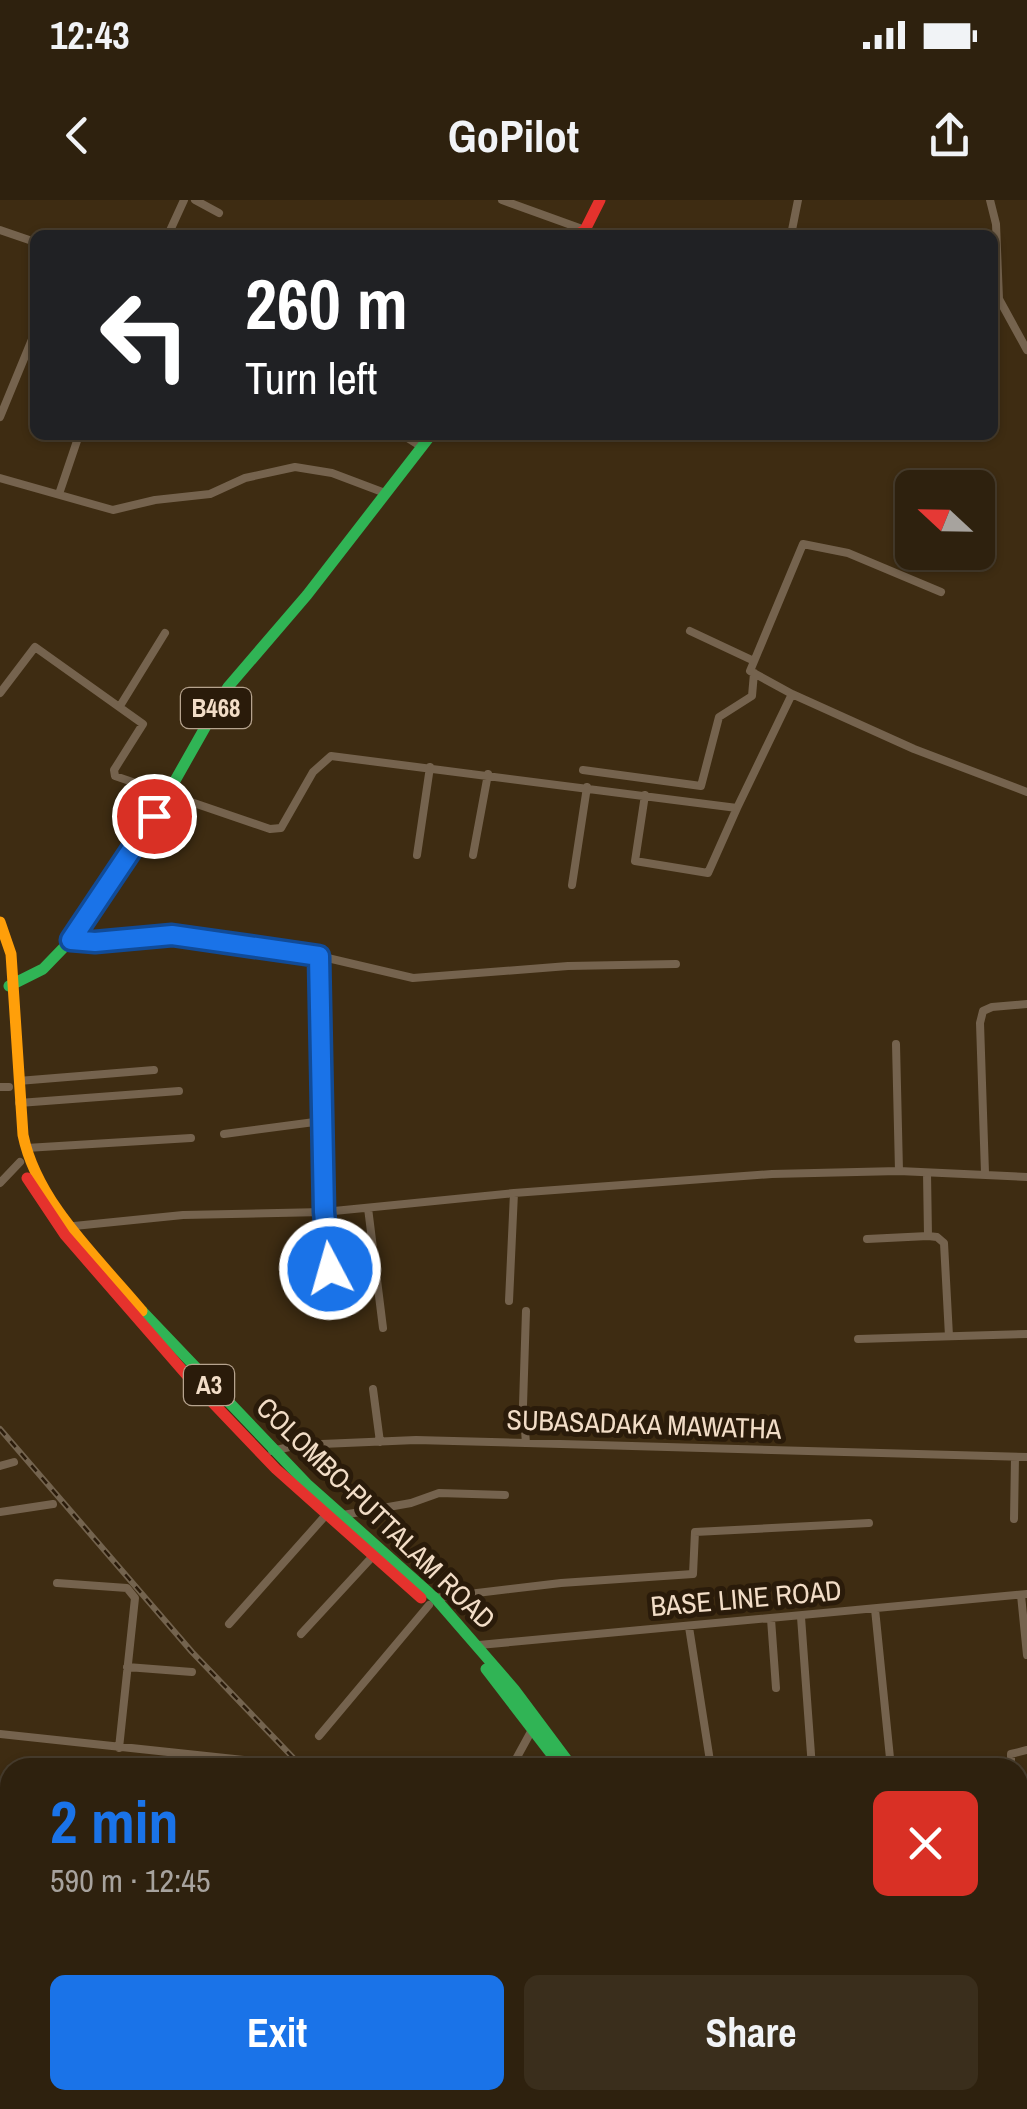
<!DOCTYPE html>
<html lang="en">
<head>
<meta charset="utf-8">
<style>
  :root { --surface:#2e210e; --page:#3a2e1c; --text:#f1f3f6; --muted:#a7a39e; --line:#493e2e; --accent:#1a73e8 }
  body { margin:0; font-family:"Archivo Narrow",sans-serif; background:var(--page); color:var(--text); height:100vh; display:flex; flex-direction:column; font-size:38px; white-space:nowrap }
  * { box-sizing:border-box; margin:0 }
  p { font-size:32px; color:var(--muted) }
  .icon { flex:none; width:55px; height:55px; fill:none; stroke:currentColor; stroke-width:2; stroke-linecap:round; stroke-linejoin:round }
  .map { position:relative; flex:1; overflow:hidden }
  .details { position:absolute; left:0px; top:1558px; width:1028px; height:352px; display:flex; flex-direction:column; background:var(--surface); border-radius:30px 30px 0 0; box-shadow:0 2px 8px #0004,0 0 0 2px var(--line) }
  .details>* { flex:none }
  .guide { position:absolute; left:30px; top:30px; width:968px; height:210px; border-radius:15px; box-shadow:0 2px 8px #0004,0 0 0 2px var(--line); background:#202124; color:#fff; overflow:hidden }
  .needle { width:65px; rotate:292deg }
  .tools { position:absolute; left:895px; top:270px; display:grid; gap:20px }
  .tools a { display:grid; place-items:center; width:100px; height:100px; border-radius:15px; background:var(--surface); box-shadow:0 2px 8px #0004,0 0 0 2px var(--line); font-size:50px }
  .pin { position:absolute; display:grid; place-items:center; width:85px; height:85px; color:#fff; margin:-42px; border:5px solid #fff; border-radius:50%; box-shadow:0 2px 10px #0007 }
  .me { position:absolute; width:110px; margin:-55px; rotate:354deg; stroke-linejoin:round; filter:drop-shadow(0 0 8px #0008) }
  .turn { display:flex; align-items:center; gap:35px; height:210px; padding:0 50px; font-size:45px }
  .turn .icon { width:130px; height:130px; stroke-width:2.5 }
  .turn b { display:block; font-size:70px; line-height:85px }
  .round { display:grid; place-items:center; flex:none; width:105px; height:105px; border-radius:15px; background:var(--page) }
  .summary { display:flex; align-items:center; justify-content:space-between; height:170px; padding:0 50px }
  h1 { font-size:60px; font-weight:700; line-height:75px; color:var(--accent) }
  .primary-button { display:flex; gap:20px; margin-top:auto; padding:20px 50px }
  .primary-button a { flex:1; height:115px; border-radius:15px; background:var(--accent); color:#fff; font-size:40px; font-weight:700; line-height:115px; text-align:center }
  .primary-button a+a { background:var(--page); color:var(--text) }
  .status { display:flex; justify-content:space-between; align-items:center; height:70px; padding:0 50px; background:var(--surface); direction:ltr }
  .status svg { height:28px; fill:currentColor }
  header { display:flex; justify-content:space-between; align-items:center; height:130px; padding:0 50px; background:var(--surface); font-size:45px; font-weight:700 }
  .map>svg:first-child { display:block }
</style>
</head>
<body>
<div class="status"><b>12:43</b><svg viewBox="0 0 49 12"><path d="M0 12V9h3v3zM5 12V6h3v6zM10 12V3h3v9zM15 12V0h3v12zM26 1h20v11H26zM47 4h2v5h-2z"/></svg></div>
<header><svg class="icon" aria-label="back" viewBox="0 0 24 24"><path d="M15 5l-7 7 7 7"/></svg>GoPilot<svg class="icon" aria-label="share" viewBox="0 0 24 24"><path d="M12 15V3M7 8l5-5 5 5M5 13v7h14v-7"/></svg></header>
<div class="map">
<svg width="1027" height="1909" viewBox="0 0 1027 1909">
  <rect width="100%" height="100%" fill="#3e2c12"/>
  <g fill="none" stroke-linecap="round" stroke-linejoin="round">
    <path stroke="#75634e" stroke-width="8" d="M 195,0 L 219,13
      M 502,0 L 585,30
      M 990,0 L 996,24 L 999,99 L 1027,150
      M 0,30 L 35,42
      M 168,35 L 184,0
      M 791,35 L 798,0
      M 0,217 L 35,132
      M 403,235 L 422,247
      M 0,278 L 113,310 L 155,300 L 210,294 L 245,278 L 295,267 L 332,273 L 385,293
      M 59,294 L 79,235
      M 690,431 L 754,461
      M 0,493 L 35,447 L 143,524 L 114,570 L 115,576 L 270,629 L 281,628 L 313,572 L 331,556 L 737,608 L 792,494 L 914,549 L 1027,592
      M 792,494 L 750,471 L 803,344 L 848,353 L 941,392
      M 120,506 L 165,433
      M 583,570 L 701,586 L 719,517 L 752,496 L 754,473
      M 645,595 L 635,661 L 708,673 L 737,608
      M 417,655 L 430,567
      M 473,655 L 488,574
      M 572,685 L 587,587
      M 71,740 L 95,742 L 172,735 L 319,756 L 413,778 L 568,766 L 676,764
      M 319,756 L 324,1012 L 330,1069
      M 896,844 L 899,971
      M 18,881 L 154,870
      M 0,887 L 9,887
      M 19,903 L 179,891
      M 224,934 L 322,921
      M 26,948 L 191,938
      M 927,973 L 928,1036 L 937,1037 L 944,1043 L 949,1136
      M 985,973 L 980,823 L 983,811 L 992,807 L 1027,804
      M 0,983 L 20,962
      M 368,1008 L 383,1128
      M 74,1026 L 183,1015 L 324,1012 L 514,993 L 772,974 L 899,971 L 1027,977
      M 867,1039 L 928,1036
      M 509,1101 L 514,993
      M 858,1139 L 1027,1134
      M 373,1189 L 380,1242
      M 526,1243 L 523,1205 L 526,1111
      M 272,1251 L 298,1245 L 416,1240 L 1027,1257
      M 0,1266 L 14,1262
      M 0,1312 L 53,1304
      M 343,1315 L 411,1303 L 439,1293 L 505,1295
      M 1014,1319 L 1015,1257
      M 57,1383 L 127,1388 L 135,1398 L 119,1548
      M 1021,1395 L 1027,1455
      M 435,1398 L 561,1383 L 693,1374 L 695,1332 L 869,1323
      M 875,1409 L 891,1568
      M 801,1417 L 812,1568
      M 771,1419 L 776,1488
      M 229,1424 L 325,1316
      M 689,1427 L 710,1561
      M 301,1434 L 373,1356
      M 479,1445 L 1027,1394
      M 127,1467 L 192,1472
      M 0,1534 L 290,1565
      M 319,1536 L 429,1405
      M 511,1568 L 533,1528
      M 1011,1568 L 1011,1554 L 1027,1550
      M 0,1609 L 10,1609
      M 0,1623 L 10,1763 L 0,1909
      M 1018,1632 L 1018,1641
      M 1018,1733 L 1027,1733
      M 178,1909 L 180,1900
      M 227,1909 L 228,1900
      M 456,1909 L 458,1900
      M 786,1909 L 788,1900"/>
    <path stroke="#30b455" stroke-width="11" d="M 9,786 L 43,769 L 71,740 L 168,593 L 228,487 L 307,395 L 431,235
      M 142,1111 L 307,1284 L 435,1398 L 514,1489 L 573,1568
      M 486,1469 L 562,1568
      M 748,1900 L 754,1909
      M 761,1900 L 768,1909"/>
    <path stroke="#ff9f0a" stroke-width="11" d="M 0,722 L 11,754 L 23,935 C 37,1003 98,1058 142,1111"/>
    <path stroke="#e5322d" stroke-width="11" d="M 576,35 L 585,30 L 600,0
      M 27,978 L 65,1035 L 191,1180 L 276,1269 L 421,1398"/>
    <g stroke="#73634e" stroke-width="6">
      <path id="rail" d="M 0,1229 L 192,1452 L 303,1568
        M 613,1900 L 621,1909"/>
    </g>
    <use href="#rail" stroke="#2a1b0a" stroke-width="2.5" stroke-dasharray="8" stroke-linecap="butt"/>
  </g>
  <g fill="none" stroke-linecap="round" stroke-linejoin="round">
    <g stroke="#114b97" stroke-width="25">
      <path id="route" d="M 154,616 L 71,740 L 95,742 L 172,735 L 319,756 L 324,1012 L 330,1069"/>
    </g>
    <use href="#route" stroke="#1a73e8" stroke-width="18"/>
  </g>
  <g text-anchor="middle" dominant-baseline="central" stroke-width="10" stroke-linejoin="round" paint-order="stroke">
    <g fill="#2a1b0a" stroke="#b6a38e" stroke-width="2.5">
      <rect x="181" y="488" width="70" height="40" rx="8"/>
      <rect x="184" y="1165" width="50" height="40" rx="8"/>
    </g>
    <g font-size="25" font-weight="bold" fill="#f2ddc7">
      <text x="216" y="508">B468</text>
      <text x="209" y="1185">A3</text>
    </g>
    <g font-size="28" fill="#f2ddc7" stroke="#2a1b0a">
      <text transform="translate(644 1224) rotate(2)">SUBASADAKA MAWATHA</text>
      <text transform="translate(376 1313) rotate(44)">COLOMBO-PUTTALAM ROAD</text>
      <text transform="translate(746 1398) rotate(-5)">BASE LINE ROAD</text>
    </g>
  </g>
</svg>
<div class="tools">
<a><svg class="needle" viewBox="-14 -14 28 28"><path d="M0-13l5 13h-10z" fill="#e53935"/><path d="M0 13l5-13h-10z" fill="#a7a39e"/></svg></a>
</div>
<div class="pin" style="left:154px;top:616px;background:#d93025"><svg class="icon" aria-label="arrive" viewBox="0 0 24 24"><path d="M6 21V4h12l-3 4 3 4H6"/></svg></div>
<svg class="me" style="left:330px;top:1069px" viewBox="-20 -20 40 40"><circle r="17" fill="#1a73e8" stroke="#fff" stroke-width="3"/><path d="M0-11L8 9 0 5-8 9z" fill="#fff"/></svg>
<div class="guide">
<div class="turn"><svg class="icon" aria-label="left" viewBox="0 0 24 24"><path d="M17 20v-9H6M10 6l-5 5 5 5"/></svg><div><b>260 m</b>Turn left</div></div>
</div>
<section class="details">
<div class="summary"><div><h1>2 min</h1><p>590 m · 12:45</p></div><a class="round" style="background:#d93025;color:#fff"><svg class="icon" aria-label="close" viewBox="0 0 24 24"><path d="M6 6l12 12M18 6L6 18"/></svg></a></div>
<div class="primary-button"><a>Exit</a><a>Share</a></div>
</section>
</div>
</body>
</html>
